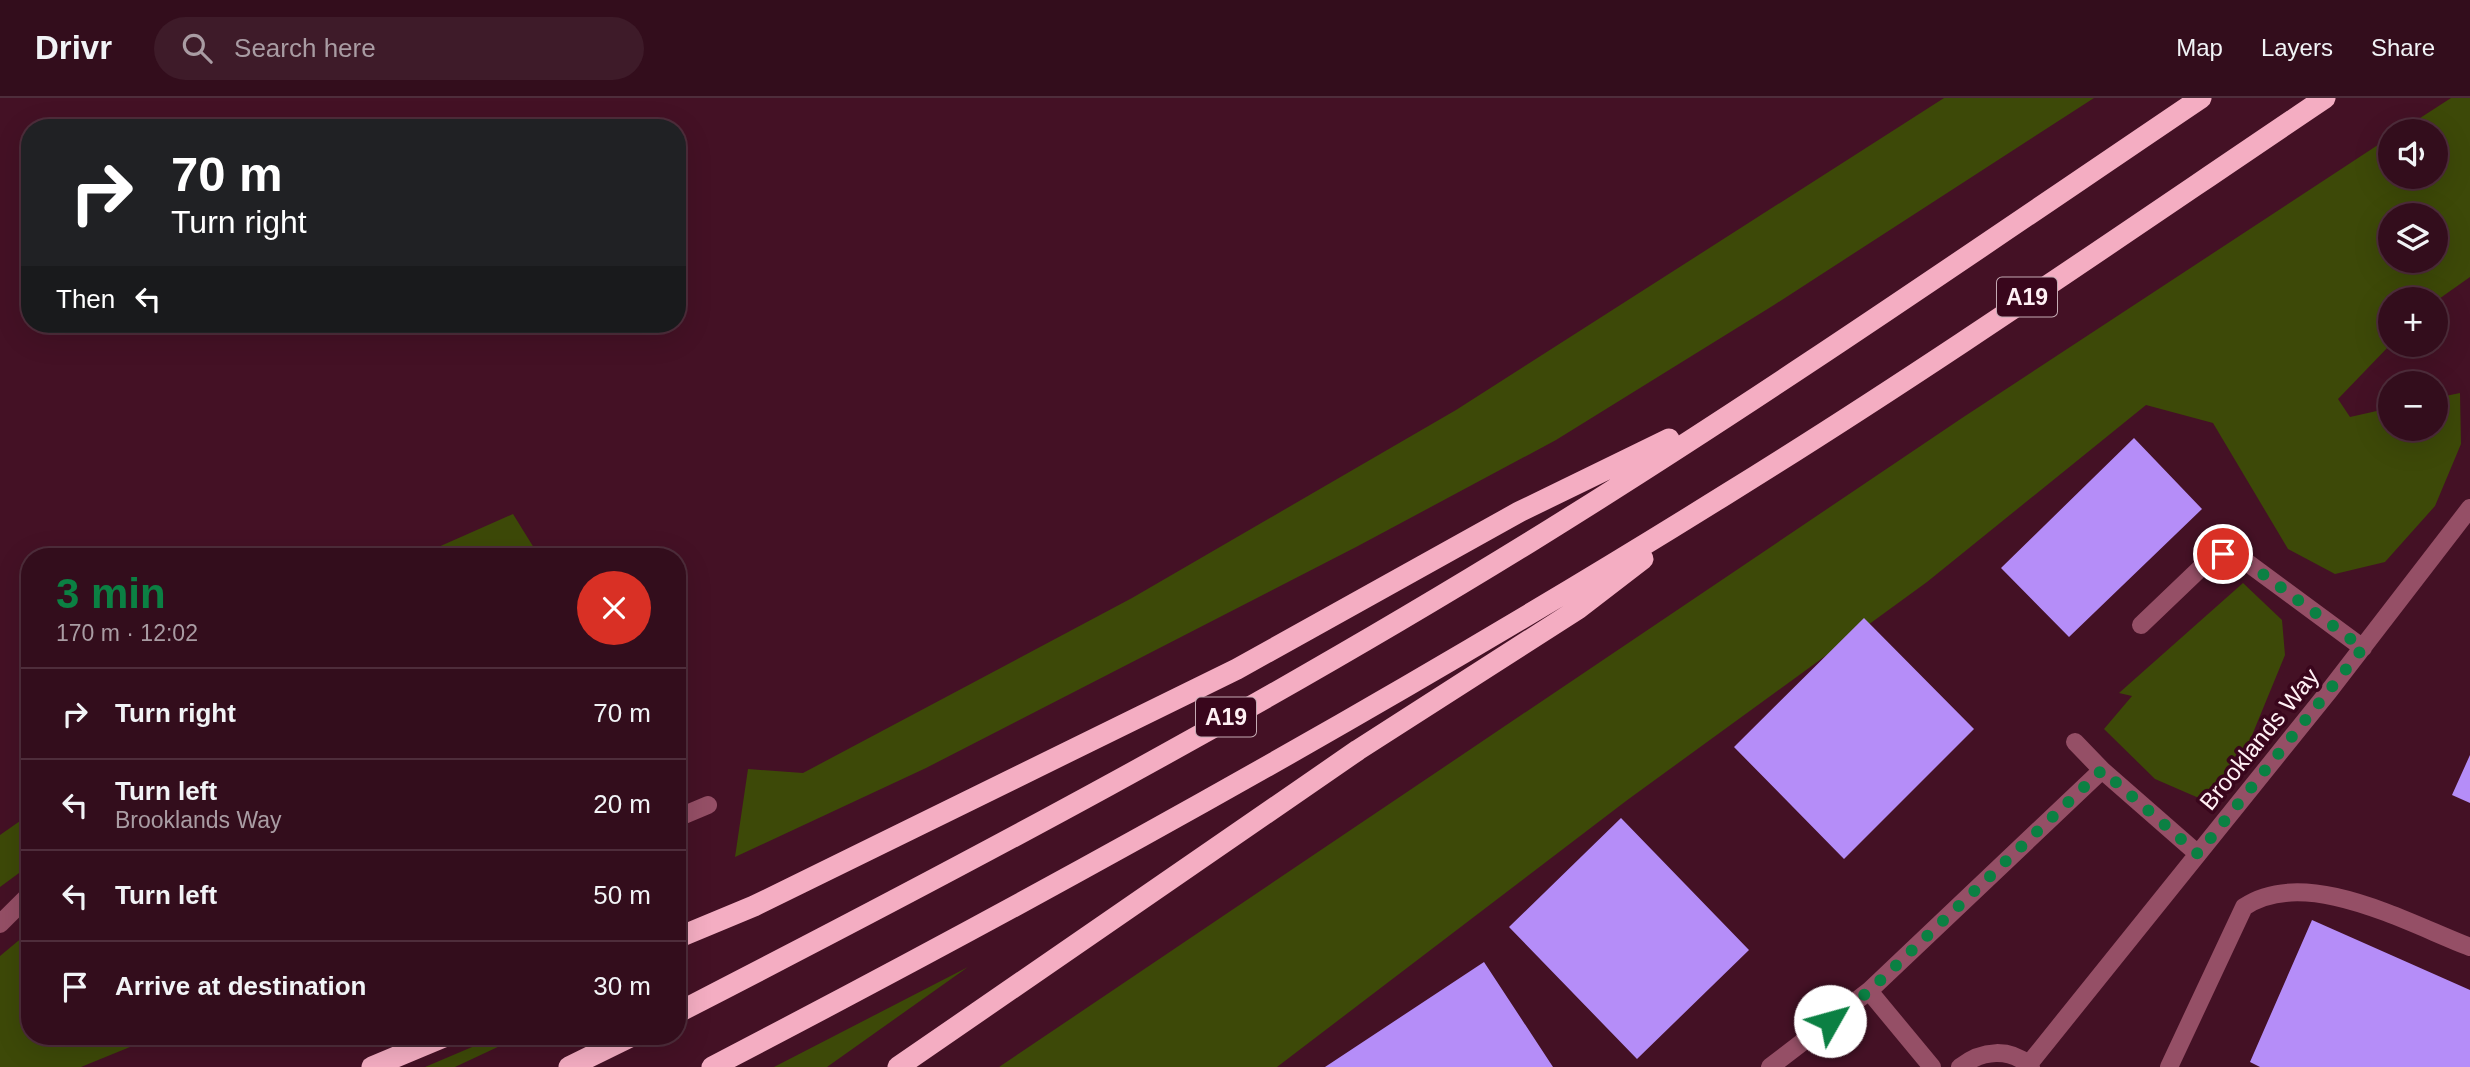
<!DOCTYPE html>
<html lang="en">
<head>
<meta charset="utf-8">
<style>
  :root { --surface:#330d1c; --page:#3e1b29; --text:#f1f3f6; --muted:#a99ca3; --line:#4e2d3b; --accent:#0b8043 }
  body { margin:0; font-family:Arial,sans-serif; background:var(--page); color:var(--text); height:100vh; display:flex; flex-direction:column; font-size:26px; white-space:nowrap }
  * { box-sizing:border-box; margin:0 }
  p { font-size:23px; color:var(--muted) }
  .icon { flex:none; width:38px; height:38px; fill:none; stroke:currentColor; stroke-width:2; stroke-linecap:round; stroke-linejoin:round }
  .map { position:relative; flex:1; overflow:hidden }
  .drawer { position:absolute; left:21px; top:450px; width:665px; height:497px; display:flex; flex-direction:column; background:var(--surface); border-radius:28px; box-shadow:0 7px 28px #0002,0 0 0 2px var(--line) }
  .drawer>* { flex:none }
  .hud { position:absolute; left:21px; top:21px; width:665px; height:214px; border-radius:28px; box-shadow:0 7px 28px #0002,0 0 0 2px var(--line); background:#202124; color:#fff; overflow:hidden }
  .fabs { position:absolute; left:2378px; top:21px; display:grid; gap:14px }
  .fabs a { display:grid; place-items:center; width:70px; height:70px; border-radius:50%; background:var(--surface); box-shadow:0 7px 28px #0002,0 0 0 2px var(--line); font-size:35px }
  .pin { position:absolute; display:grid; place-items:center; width:60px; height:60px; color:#fff; margin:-30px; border:4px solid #fff; border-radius:50%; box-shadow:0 2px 7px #0007 }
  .me { position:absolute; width:77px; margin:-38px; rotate:52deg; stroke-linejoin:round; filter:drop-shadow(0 0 5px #0008) }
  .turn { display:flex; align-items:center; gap:24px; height:147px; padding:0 35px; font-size:32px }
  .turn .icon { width:91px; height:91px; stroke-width:2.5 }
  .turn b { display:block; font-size:49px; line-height:60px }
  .then { display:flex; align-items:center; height:66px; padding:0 35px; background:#0003; gap:14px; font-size:26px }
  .round { display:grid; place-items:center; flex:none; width:74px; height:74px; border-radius:37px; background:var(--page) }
  .overview { display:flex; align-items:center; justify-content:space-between; height:119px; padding:0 35px }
  h1 { font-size:42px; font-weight:700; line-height:52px; color:var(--accent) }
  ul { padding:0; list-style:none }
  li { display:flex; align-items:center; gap:21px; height:91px; padding:0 35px; border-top:2px solid var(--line) }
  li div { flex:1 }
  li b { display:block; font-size:26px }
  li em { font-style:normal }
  header { display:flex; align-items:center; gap:42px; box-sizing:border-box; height:98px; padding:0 35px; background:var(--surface); border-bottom:2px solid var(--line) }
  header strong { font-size:33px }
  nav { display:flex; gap:38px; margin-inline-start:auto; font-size:24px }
  .search { width:490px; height:63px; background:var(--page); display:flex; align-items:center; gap:18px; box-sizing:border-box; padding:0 24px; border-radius:38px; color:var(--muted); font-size:26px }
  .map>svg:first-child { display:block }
</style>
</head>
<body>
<header>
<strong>Drivr</strong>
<div class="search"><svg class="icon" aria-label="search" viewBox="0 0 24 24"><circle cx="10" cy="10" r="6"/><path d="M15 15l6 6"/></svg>Search here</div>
<nav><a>Map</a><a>Layers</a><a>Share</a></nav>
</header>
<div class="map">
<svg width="2470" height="969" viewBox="0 0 2470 969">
  <rect width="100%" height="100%" fill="#441125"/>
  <path fill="#3d4908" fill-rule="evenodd" d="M 1944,0 L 2094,0 L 1774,207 L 1556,342 L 1358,448 L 926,670 L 735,759 L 748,671 L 803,675 L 1132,500 L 1456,312 Z
    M 2451,0 L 2470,0 L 2470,179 L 2436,203 L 2390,201 L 2390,247 L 2338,301 L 2350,319 L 2390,310 L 2390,331 L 2436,331 L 2436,300 L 2460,295 L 2461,346 L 2435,408 L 2385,464 L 2335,476 L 2288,451 L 2213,325 L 2146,307 L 1927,484 L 1626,703 L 1277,969 L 999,969 L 1962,320 L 2390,39 L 2390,79 L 2436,79 L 2436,33 L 2400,33 ZM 2390,117 L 2436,117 L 2436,163 L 2390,163 Z
    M 513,416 L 539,458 L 418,458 Z
    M 2243,485 L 2282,522 L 2285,557 L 2239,669 L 2208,704 L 2155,681 L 2104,631 L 2132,598 L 2119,595 Z
    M 30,716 L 30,767 L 0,789 L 0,737 Z
    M 30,833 L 30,938 L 152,940 L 81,969 L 0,969 L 0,858 Z
    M 968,869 L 827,969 L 774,969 Z
    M 498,938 L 521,938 L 455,969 L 425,969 Z"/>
  <path fill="#b58df8" d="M 2134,340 L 2202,411 L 2069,539 L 2001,470 Z
    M 1864,520 L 1974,631 L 1844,761 L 1734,649 Z
    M 2470,657 L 2470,705 L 2452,697 Z
    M 1621,720 L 1749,852 L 1637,961 L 1509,829 Z
    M 2312,822 L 2470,892 L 2470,969 L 2260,969 L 2250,964 Z
    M 1484,864 L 1553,969 L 1325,969 Z"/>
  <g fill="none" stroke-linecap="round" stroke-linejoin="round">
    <path stroke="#954f66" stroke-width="18" d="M 2141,527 L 2210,461 L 2223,456 L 2237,457 L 2363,550
      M 2075,644 L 2102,672 L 2198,756
      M 677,720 L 708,707
      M 0,826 L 30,796
      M 1869,893 L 1932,969
      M 2029,966 L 2329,593 L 2470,410
      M 1770,969 L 1869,893 L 2102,672
      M 1960,969 C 1982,952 2010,949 2031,969
      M 2169,969 L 2244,809 C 2306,767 2409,826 2470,849"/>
    <path stroke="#f4adc2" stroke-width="21" d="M 677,840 L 754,808 L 1237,571 L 1519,414 L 1669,341
      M 677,915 C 965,767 1254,614 1530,444 C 1758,303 1979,150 2201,0
      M 372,969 L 446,938
      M 569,969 L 632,938
      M 712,969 C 1056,790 1396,602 1725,397 C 1929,271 2126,134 2325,0
      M 898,969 L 1358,652 L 1578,511 L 1643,461"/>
  </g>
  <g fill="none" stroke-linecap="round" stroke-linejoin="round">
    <path stroke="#0b8043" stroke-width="12" stroke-dasharray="0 21.6" d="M 1830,923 L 1869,893 L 2102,672 L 2198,756 L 2363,550 L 2237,457 L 2223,456"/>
  </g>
  <g text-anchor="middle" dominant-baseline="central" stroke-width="7" stroke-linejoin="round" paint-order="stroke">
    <g fill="#39061c" stroke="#c4aab3" stroke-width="2">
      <rect x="1997" y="179.5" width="60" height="39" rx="5"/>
      <rect x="1196" y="599.5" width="60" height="39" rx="5"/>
    </g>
    <g font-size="23" font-weight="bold" fill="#fff0f4">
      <text x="2027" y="199">A19</text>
      <text x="1226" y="619">A19</text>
    </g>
    <g font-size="24" fill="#fff0f4" stroke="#39061c">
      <text transform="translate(2259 641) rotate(-51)">Brooklands Way</text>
    </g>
  </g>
</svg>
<div class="fabs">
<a><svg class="icon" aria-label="sound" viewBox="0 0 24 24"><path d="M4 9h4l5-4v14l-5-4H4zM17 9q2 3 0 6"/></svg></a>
<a><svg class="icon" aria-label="layers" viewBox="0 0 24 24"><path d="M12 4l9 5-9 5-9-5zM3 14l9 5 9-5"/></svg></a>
<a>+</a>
<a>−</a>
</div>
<div class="pin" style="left:2223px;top:456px;background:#d93025"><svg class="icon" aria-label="arrive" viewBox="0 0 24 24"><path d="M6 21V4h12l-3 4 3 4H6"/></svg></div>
<svg class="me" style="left:1830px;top:923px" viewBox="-20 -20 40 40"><circle r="19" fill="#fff"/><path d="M0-13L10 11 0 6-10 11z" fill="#0b8043"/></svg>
<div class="hud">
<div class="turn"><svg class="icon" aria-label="right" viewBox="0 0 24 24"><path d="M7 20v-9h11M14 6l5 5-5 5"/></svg><div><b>70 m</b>Turn right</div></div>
<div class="then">Then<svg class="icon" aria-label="left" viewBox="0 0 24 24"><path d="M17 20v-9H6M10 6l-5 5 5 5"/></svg></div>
</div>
<section class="drawer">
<div class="overview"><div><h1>3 min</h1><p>170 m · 12:02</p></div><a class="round" style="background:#d93025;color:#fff"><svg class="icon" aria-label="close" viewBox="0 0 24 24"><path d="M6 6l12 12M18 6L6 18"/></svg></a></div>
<ul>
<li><svg class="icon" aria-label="right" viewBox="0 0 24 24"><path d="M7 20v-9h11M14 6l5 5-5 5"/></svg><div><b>Turn right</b></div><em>70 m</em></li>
<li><svg class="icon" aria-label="left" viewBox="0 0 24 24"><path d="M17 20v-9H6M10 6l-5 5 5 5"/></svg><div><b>Turn left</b><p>Brooklands Way</p></div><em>20 m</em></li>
<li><svg class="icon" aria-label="left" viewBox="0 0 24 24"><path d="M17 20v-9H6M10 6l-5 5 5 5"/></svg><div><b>Turn left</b></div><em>50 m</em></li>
<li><svg class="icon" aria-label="arrive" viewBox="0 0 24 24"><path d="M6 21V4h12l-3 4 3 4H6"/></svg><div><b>Arrive at destination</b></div><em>30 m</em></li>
</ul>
</section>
</div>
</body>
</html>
